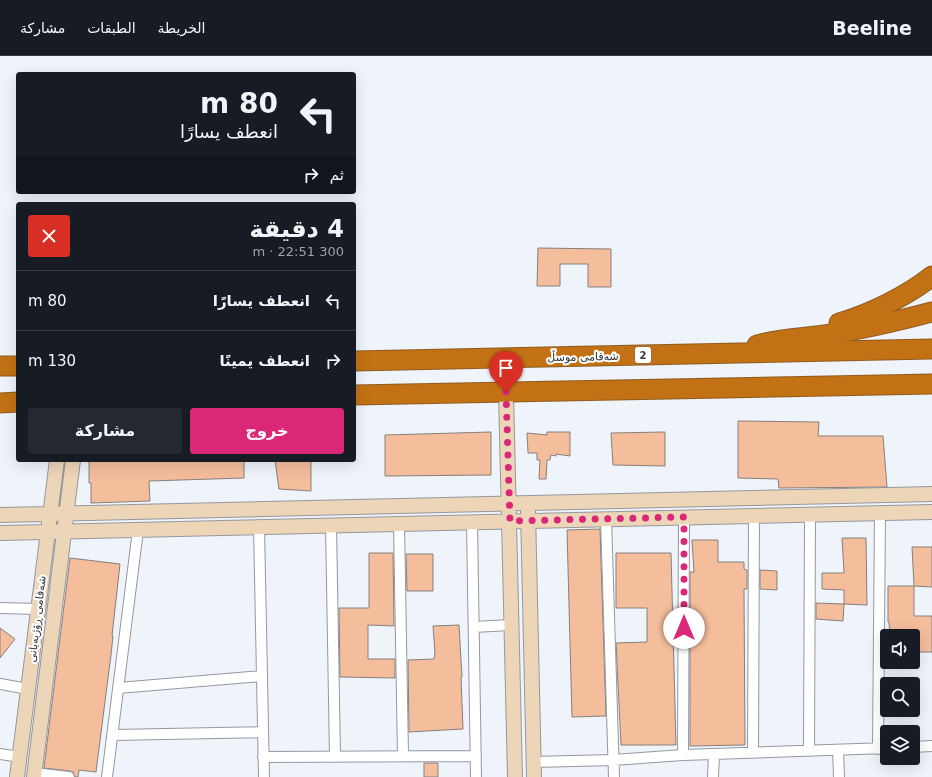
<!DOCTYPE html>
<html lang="ar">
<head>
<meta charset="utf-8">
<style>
  :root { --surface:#171b24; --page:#242831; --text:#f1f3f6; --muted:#9ea1a6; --line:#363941; --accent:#db2777 }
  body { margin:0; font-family:"DejaVu Sans",Vazirmatn,sans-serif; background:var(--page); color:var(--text); direction:rtl; height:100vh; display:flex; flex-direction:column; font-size:15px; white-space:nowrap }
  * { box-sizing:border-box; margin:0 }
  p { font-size:13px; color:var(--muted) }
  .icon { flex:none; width:22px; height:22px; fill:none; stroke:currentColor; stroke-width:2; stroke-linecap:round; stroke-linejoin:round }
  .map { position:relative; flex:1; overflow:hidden; direction:ltr }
  .side { position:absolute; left:16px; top:146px; width:340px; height:260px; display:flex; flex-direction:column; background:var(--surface); border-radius:4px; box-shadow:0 4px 16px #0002; direction:rtl }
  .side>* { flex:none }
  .top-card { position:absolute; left:16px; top:16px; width:340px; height:122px; border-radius:4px; box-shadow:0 4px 16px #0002; direction:rtl; background:#171b24; color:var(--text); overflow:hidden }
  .buttons { position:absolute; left:880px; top:573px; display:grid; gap:8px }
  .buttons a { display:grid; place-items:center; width:40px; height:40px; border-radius:4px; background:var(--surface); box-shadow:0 4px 16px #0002; font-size:20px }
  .pin { position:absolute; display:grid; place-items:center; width:34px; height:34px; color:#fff; margin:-41px -17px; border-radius:50% 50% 50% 0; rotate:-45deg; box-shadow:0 0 4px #0007 }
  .pin .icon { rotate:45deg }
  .me { position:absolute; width:44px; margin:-22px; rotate:0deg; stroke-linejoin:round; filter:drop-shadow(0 0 3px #0008) }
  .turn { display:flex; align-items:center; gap:14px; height:84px; padding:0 12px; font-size:18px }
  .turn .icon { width:52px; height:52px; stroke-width:2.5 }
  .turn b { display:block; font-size:28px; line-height:34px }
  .then { display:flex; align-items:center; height:38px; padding:0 12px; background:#0003; gap:8px; font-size:15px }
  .round { display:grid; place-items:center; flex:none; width:42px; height:42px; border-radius:4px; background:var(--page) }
  .headline { display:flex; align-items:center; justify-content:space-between; height:68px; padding:0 12px }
  h1 { font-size:24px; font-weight:700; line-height:30px }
  .button { display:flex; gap:8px; margin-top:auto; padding:8px 12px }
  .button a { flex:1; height:46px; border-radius:4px; background:var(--accent); color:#fff; font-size:16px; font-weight:700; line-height:46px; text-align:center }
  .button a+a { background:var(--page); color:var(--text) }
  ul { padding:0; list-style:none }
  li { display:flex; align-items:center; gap:12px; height:60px; padding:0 12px; border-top:1px solid var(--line) }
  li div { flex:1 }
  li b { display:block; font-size:15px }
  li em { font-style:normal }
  header { display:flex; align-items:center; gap:24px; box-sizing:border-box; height:56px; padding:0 20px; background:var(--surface); border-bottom:1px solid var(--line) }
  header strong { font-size:19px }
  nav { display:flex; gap:22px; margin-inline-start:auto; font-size:14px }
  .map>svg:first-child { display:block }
</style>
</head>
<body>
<header>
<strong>Beeline</strong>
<nav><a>الخريطة</a><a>الطبقات</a><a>مشاركة</a></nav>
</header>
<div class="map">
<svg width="932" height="721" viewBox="0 0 932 721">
  <rect width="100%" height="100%" fill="#eff3fa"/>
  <path fill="#f4bd9c" stroke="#87807c" d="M 538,192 L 611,193 L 611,231 L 588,231 L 588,208 L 560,208 L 560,230 L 537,230 Z
    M 738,365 L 819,366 L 818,380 L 883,380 L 887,431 L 779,432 L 778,423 L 738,422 Z
    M 491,376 L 491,419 L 385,420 L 385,379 Z
    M 547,376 L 570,376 L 570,400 L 556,398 L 556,400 L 551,399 L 550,404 L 547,404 L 546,423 L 539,423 L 540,404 L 537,404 L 537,397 L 528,397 L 527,377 L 547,379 Z
    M 665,376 L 665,410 L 613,409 L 611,377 Z
    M 89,404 L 244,404 L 244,422 L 149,425 L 150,445 L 91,447 L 91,427 L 89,427 Z
    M 275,404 L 311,404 L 311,435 L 279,433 Z
    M 600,473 L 606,660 L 572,661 L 567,474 Z
    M 842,482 L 866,482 L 867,549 L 844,548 L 844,534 L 822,533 L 822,517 L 844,517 Z
    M 692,484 L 718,484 L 718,506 L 744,506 L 744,513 L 747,514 L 747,533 L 744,533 L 745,689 L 690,690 L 690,516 L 694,516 Z
    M 912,491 L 932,491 L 932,531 L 914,530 Z
    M 369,497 L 393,497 L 394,570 L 368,569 L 368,603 L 395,603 L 395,622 L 340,621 L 339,552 L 369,552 Z
    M 616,497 L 671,497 L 676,689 L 621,689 L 616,587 L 647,586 L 647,552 L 616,552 Z
    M 406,498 L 433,498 L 433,535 L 407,535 Z
    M 70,502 L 120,508 L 112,580 L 113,580 L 111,599 L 96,716 L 79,714 L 78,721 L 75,721 L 73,716 L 70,715 L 44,712 Z
    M 760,514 L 777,515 L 777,534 L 760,533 Z
    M 888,530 L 914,530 L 914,560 L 932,560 L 932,596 L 913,596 L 913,580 L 890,580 L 889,566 L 888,566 Z
    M 816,547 L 844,548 L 843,565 L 816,563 Z
    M 459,569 L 462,621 L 461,621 L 463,673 L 409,676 L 408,604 L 434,603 L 435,597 L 433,570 Z
    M 0,572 L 15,583 L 0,602 Z
    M 424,707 L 438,707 L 438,721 L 424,721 Z"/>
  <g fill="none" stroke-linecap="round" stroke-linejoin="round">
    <g stroke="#95989f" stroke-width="12">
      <path id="street" d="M 606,463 L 614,721
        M 472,466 L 476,721
        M 399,468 L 403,700
        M 331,469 L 335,701
        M 259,471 L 264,721
        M 0,552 L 38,553
        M 474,571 L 512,569
        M 0,628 L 28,633
        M 118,632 L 262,620
        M 113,679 L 263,676
        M 913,691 L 932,690
        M 878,693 L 880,457
        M 838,694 L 839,721
        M 809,695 L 810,458
        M 753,697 L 754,460
        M 0,698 L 20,701
        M 683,699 L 684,461
        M 263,701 L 476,700
        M 533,706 L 613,704 L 683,699 L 887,692
        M 34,717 L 69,721
        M 107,721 L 138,474
        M 713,721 L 714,698"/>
    </g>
    <g stroke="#95989f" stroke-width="16">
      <path id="secondary" d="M 506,336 L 515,721
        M 528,455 L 534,721
        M 0,459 L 932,438
        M 0,477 L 932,456
        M 17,721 L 57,404
        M 34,721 L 73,404"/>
    </g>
    <g stroke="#905c20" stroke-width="21">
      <path id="highway" d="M 839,267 C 870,258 907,240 932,220
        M 757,289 C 781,282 806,282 830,278 C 865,273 898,265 932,256
        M 354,305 L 932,293
        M 0,310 L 18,310
        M 354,339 L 932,328
        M 0,347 L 18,346"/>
    </g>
    <use href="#street" stroke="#fff" stroke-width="10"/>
    <use href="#secondary" stroke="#edd5b8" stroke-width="14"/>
    <use href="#highway" stroke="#c27214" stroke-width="19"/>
  </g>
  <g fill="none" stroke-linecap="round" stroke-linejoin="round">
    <path stroke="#db2777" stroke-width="7" stroke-dasharray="0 12.6" d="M 506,336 L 510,465 L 684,461 L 684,572"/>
  </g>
  <g text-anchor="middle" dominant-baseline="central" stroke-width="4" stroke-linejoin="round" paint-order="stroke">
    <rect fill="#fff" stroke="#707173" stroke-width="1" x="635" y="291" width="16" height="16" rx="3"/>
    <g font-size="10" font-weight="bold" fill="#333437">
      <text x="643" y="299">2</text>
    </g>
    <g font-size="11" fill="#333437" stroke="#fff">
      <text transform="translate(583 301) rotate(-1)">شەقامی موسڵ</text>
      <text transform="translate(37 563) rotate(-83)">شەقامی ڕۆژبەیانی</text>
    </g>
  </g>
</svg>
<div class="buttons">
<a><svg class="icon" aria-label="sound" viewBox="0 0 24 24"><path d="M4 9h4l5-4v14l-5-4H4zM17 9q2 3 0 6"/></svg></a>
<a><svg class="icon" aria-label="search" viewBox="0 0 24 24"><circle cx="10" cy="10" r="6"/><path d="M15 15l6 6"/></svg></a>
<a><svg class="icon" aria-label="layers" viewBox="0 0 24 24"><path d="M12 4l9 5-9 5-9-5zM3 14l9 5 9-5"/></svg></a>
</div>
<div class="pin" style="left:506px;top:336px;background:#d93025"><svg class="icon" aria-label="arrive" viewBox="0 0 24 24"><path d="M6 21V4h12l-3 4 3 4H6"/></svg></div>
<svg class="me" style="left:684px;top:572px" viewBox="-20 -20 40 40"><circle r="19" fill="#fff"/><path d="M0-13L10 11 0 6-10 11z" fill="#db2777"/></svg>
<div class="top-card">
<div class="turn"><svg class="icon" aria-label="left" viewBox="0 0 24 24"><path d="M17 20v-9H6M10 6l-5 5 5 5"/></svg><div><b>80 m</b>انعطف يسارًا</div></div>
<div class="then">ثم<svg class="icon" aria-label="right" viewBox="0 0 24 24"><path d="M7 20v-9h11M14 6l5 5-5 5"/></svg></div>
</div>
<section class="side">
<div class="headline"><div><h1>4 دقيقة</h1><p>300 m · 22:51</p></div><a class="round" style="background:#d93025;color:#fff"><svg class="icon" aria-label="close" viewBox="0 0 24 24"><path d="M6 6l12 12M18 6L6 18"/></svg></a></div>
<ul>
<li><svg class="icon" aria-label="left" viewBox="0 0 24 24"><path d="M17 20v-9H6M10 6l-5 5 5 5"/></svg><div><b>انعطف يسارًا</b></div><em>80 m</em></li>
<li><svg class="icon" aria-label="right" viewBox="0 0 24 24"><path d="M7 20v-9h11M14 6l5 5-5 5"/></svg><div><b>انعطف يمينًا</b></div><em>130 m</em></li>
</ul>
<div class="button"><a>خروج</a><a>مشاركة</a></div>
</section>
</div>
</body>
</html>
